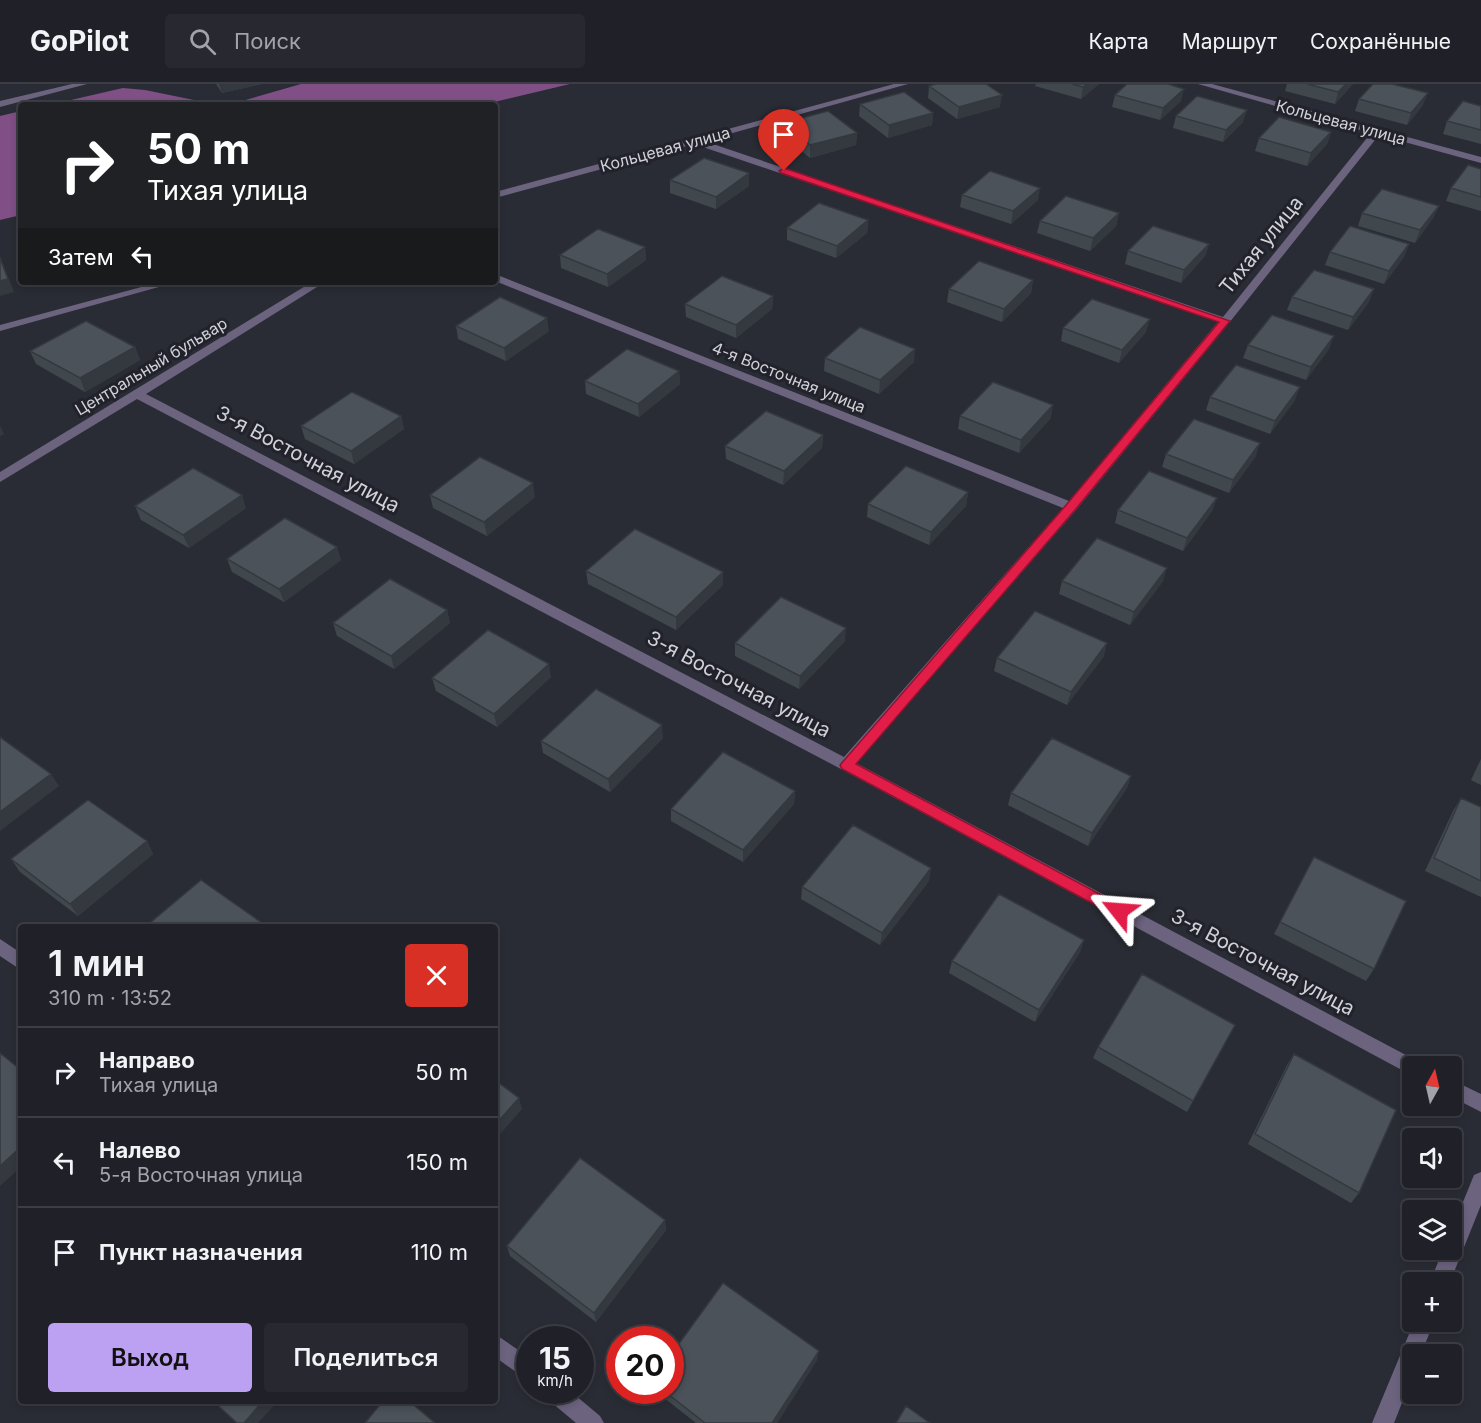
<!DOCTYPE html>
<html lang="ru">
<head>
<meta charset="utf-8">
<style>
  :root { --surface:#202128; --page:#282930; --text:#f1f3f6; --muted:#a2a3a8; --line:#3d3e45; --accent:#bca0f2 }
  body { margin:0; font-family:Inter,sans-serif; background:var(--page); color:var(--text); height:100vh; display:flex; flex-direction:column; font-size:22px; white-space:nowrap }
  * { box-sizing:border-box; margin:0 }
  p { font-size:20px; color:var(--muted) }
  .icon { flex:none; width:33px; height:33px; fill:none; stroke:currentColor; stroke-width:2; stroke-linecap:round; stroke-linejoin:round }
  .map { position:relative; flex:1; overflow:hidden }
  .details { position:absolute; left:18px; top:840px; width:480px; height:480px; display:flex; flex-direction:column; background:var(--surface); border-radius:6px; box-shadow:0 3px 9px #0003,0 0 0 2px var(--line) }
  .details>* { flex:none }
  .hud { position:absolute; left:18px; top:18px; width:480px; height:183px; border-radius:6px; box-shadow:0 3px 9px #0003,0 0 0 2px var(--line); background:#202124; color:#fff; overflow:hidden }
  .needle { width:39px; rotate:8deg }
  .controls { position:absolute; left:1402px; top:972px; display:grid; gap:12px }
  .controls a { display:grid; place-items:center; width:60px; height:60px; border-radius:6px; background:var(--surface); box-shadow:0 3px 9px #0003,0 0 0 2px var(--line); font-size:30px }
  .speed { position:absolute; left:516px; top:1242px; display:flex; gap:12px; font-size:30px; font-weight:700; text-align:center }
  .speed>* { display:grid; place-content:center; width:78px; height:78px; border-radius:50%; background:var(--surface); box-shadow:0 3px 9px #0003,0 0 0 2px var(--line); line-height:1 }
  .speed small { font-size:15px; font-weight:400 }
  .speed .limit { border:9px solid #d22; background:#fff; color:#111 }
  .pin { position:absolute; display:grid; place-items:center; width:51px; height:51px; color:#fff; margin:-62px -26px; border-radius:50% 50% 50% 0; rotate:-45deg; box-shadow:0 0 6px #0007 }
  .pin .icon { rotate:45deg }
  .me { position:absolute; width:66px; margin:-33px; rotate:298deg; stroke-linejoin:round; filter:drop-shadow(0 0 4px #0008) }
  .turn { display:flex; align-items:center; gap:21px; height:126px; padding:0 30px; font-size:27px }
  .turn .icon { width:78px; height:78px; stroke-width:2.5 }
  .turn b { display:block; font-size:42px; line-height:51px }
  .then { display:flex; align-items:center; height:57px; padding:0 30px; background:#0003; gap:12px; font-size:22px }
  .round { display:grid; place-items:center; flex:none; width:63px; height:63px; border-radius:6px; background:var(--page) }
  .headline { display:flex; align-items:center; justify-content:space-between; height:102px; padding:0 30px }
  h1 { font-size:36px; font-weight:600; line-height:45px }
  .cta { display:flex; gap:12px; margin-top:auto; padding:12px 30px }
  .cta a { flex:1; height:69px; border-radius:6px; background:var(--accent); color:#111; font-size:24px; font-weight:600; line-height:69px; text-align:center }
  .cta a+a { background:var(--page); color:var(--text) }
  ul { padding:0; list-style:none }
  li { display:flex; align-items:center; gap:18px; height:90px; padding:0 30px; border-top:2px solid var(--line) }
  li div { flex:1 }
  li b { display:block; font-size:22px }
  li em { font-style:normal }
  header { display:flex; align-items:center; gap:36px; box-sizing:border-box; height:84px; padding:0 30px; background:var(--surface); border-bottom:2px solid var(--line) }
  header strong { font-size:28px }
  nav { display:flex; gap:33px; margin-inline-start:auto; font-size:21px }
  .search { width:420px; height:54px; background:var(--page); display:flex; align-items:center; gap:15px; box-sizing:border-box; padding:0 21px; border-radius:6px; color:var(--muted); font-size:22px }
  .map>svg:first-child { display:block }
</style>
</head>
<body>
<header>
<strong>GoPilot</strong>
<div class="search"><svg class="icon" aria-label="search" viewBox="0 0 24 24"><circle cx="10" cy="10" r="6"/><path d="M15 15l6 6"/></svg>Поиск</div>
<nav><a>Карта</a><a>Маршрут</a><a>Сохранённые</a></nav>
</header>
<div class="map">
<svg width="1481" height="1339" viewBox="0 0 1481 1339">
  <rect width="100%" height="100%" fill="#2a2c35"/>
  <path fill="#7f4f85" d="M 301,0 L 570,0 L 482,21 L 49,21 L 123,4 L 145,6 L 199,17 L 235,19 Z
    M 21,27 L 21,131 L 0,136 L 0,32 Z"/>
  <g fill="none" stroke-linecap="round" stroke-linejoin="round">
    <path fill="#6c637f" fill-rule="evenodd" d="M 72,0 L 87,0 L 0,23 L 0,17 Z
      M 894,0 L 908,0 L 704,57 L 1223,233 L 1371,49 L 1198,0 L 1212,0 L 1481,73 L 1481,79 L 1379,51 L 1229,239 L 1076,426 L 856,679 L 1419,978 L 1421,982 L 1413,982 L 1413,992 L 841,685 L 137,315 L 0,398 L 0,388 L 312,198 L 325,198 L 146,310 L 844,673 L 1063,424 L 495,197 L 495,190 L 1069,417 L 1218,238 L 694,60 L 495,114 L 495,108 Z
      M 160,198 L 177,198 L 0,247 L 0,241 Z
      M 0,855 L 21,869 L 21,886 L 0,872 Z
      M 1452,996 L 1481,1010 L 1481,1028 L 1452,1013 Z
      M 1481,1088 L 1481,1121 L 1450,1198 L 1430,1198 L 1443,1166 L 1452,1166 L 1452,1145 L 1474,1091 Z
      M 1414,1238 L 1434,1238 L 1421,1270 L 1413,1270 L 1413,1291 L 1394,1339 L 1372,1339 Z
      M 495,1250 L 530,1274 L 530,1298 L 495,1273 Z
      M 542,1306 L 569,1306 L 600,1332 L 604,1339 L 576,1339 L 545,1313 Z"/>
  </g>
  <path fill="#40474d" d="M 216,0 L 262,0 L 222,9 Z
    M 1036,0 L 1099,0 L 1081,15 L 1035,2 Z
    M 1287,0 L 1353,0 L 1335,20 L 1285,7 Z
    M 929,2 L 1000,23 L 957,35 L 928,14 Z
    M 1115,11 L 1181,17 L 1160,36 L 1112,23 Z
    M 1359,15 L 1423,21 L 1407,41 L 1355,27 Z
    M 860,20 L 933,29 L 932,41 L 888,54 L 859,32 Z
    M 1481,22 L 1481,60 L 1443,50 L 1447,37 Z
    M 1176,32 L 1243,38 L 1223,58 L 1173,44 Z
    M 783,39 L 857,49 L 856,61 L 810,74 L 782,51 Z
    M 1331,48 L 1327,60 L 1307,82 L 1255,67 L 1259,54 Z
    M 1481,85 L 1481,127 L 1446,117 L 1451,104 Z
    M 749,89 L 749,102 L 716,125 L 670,109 L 670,96 Z
    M 962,111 L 1038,116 L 1011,140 L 960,123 Z
    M 1439,122 L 1433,134 L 1415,159 L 1358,142 L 1362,129 Z
    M 1119,129 L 1116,142 L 1090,167 L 1037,149 L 1040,137 Z
    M 868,136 L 867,149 L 836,174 L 787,156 L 787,144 Z
    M 1209,160 L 1205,172 L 1181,199 L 1125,180 L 1128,167 Z
    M 1409,160 L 1404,173 L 1384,200 L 1325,181 L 1330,168 Z
    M 645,163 L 646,176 L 608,203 L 561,184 L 560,171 Z
    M 1033,196 L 1031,209 L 1002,238 L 947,218 L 949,205 Z
    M 773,212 L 772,225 L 736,254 L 686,233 L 685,220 Z
    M 1292,213 L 1369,218 L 1348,246 L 1287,226 Z
    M 456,242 L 549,247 L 506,277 L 458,255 Z
    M 1063,244 L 1146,248 L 1119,279 L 1061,257 Z
    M 1248,261 L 1329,265 L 1306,296 L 1243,274 Z
    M 135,263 L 140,276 L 85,308 L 36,280 L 30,267 Z
    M 825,274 L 914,278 L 879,310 L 824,287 Z
    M 679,287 L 680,300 L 639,333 L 586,310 L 585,297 Z
    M 1210,313 L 1295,316 L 1270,350 L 1206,326 Z
    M 401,332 L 404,345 L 354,380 L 305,355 L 301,342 Z
    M 960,332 L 1051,334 L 1019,369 L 958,345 Z
    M 823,351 L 822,364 L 783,401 L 726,375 L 725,362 Z
    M 1166,370 L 1256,372 L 1229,409 L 1162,383 Z
    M 968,408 L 966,422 L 929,461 L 867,433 L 868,420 Z
    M 430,411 L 535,413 L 487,452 L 433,424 Z
    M 1217,414 L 1212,427 L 1183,467 L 1115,439 L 1118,426 Z
    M 135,422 L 246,424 L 189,464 L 141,436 Z
    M 227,475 L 341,476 L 284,518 L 232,488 Z
    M 586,487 L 723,488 L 723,501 L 676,546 L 588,500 Z
    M 1062,497 L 1163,497 L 1130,541 L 1059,510 Z
    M 447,526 L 450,539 L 394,585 L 337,552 L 333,539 Z
    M 845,557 L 799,605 L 735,572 L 735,559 Z
    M 1104,572 L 1067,621 L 994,587 L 997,574 Z
    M 551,593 L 497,643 L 436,607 L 432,594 Z
    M 663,654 L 610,708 L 543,669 L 541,657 Z
    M 1481,675 L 1481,701 L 1471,696 Z
    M 1131,692 L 1127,704 L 1088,762 L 1008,721 L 1011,709 Z
    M 795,707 L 794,720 L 743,778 L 671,737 L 671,725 Z
    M 1461,714 L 1481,723 L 1481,813 L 1425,787 L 1453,727 Z
    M 147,757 L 153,770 L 78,832 L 20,788 L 11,775 Z
    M 1314,773 L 1374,885 L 1366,897 L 1274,850 Z
    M 929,797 L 880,861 L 801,815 L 802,803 Z
    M 1084,856 L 1080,868 L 1035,938 L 949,889 L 952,877 Z
    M 1235,941 L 1187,1028 L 1093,974 L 1098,963 Z
    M 1294,970 L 1359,1109 L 1351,1119 L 1248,1060 L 1287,981 Z
    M 665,1136 L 666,1146 L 596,1238 L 510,1172 L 507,1162 Z
    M 817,1276 L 777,1339 L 696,1339 L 654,1306 L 670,1306 Z"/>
  <path fill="#34393f" d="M 219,0 L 262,0 L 222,9 Z
    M 1087,0 L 1099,0 L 1081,15 L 1083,3 Z
    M 1346,0 L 1353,0 L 1335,20 L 1338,8 Z
    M 1184,5 L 1181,17 L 1160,36 L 1163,24 Z
    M 1428,9 L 1423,21 L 1407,41 L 1411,29 Z
    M 1002,11 L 1000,23 L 957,35 L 959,23 Z
    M 1247,26 L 1243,38 L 1223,58 L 1226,46 Z
    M 933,29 L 932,41 L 888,54 L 889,41 Z
    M 1331,48 L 1327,60 L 1307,82 L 1311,69 Z
    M 857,49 L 856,61 L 810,74 L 810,61 Z
    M 749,89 L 749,102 L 716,125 L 716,113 Z
    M 1040,104 L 1038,116 L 1011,140 L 1013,127 Z
    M 1439,122 L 1433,134 L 1415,159 L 1420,146 Z
    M 1119,129 L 1116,142 L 1090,167 L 1093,154 Z
    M 868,136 L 867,149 L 836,174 L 837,162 Z
    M 1209,160 L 1205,172 L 1181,199 L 1184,186 Z
    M 1409,160 L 1404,173 L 1384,200 L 1389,187 Z
    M 645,163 L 646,176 L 608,203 L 607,190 Z
    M 0,172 L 14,208 L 0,212 Z
    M 1033,196 L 1031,209 L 1002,238 L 1004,225 Z
    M 1374,205 L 1369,218 L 1348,246 L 1353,233 Z
    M 773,212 L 772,225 L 736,254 L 736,241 Z
    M 547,234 L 549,247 L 506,277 L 504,264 Z
    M 1150,235 L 1146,248 L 1119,279 L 1122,266 Z
    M 1334,252 L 1329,265 L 1306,296 L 1311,283 Z
    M 135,263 L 140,276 L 85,308 L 80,294 Z
    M 915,265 L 914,278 L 879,310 L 880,296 Z
    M 679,287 L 680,300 L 639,333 L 638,320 Z
    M 1300,303 L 1295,316 L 1270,350 L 1275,337 Z
    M 1053,321 L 1051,334 L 1019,369 L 1021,356 Z
    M 401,332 L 404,345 L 354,380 L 351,367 Z
    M 0,342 L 4,350 L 0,352 Z
    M 823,351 L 822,364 L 783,401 L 784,387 Z
    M 1260,359 L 1256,372 L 1229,409 L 1233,396 Z
    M 533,399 L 535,413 L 487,452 L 484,438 Z
    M 968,408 L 966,422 L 929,461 L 931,448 Z
    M 242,411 L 246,424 L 189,464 L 183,451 Z
    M 1217,414 L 1212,427 L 1183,467 L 1187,454 Z
    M 337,463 L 341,476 L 284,518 L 279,505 Z
    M 1167,484 L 1163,497 L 1130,541 L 1134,528 Z
    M 723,488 L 723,501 L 676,546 L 676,533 Z
    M 447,526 L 450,539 L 394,585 L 391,572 Z
    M 846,544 L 845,557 L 799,605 L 800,592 Z
    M 1107,559 L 1104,572 L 1067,621 L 1071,608 Z
    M 549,580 L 551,593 L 497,643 L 494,630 Z
    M 662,641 L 663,654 L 610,708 L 608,695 Z
    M 51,690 L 59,702 L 0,747 L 0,728 Z
    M 1131,692 L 1127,704 L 1088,762 L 1092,749 Z
    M 795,707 L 794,720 L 743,778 L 743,766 Z
    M 147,757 L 153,770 L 78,832 L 70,820 Z
    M 931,784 L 929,797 L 880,861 L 882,849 Z
    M 1084,856 L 1080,868 L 1035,938 L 1039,926 Z
    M 519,1014 L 522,1025 L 495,1056 L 495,1041 Z
    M 21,1063 L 21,1083 L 0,1102 L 0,1082 Z
    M 665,1136 L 666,1146 L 596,1238 L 594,1229 Z
    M 819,1267 L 817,1276 L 777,1339 L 772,1339 Z
    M 263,1317 L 278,1317 L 258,1339 L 244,1339 Z"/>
  <path fill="#4b525a" stroke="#34393f" stroke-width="1.5" d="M 936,0 L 986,0 L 1002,11 L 959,23 L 929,2 Z
    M 1072,0 L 1087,0 L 1083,3 Z
    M 1127,0 L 1168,0 L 1184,5 L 1163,24 L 1115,11 Z
    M 1307,0 L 1346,0 L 1338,8 Z
    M 1373,0 L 1392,0 L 1428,9 L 1411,29 L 1359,15 Z
    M 904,8 L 933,29 L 889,41 L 860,20 Z
    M 1197,12 L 1247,26 L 1226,46 L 1176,32 Z
    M 1463,17 L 1481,22 L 1481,46 L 1447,37 Z
    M 828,27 L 857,49 L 810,61 L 783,39 Z
    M 1279,33 L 1331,48 L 1311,69 L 1259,54 Z
    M 704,74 L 749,89 L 716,113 L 670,96 Z
    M 1468,81 L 1481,85 L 1481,113 L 1451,104 Z
    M 990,87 L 1040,104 L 1013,127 L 962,111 Z
    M 1382,105 L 1439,122 L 1420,146 L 1362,129 Z
    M 1066,112 L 1119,129 L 1093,154 L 1040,137 Z
    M 819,119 L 868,136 L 837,162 L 787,144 Z
    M 1153,142 L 1209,160 L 1184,186 L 1128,167 Z
    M 1350,142 L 1409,160 L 1389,187 L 1330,168 Z
    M 598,145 L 645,163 L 607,190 L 560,171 Z
    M 0,174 L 8,195 L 0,197 Z
    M 979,177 L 1033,196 L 1004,225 L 949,205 Z
    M 1314,186 L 1374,205 L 1353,233 L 1292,213 Z
    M 722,192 L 773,212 L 736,241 L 685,220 Z
    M 500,213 L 547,234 L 504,264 L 456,242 Z
    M 1092,215 L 1150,235 L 1122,266 L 1063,244 Z
    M 1272,231 L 1334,252 L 1311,283 L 1248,261 Z
    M 86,237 L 135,263 L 80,294 L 30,267 Z
    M 860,243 L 915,265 L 880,296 L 825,274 Z
    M 627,265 L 679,287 L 638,320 L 585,297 Z
    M 1236,281 L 1300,303 L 1275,337 L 1210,313 Z
    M 993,298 L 1053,321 L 1021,356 L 960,332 Z
    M 352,308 L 401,332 L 351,367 L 301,342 Z
    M 766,327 L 823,351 L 784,387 L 725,362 Z
    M 1194,335 L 1260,359 L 1233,396 L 1166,370 Z
    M 480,373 L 533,399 L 484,438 L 430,411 Z
    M 906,382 L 968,408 L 931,448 L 868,420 Z
    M 193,384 L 242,411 L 183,451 L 135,422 Z
    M 1149,387 L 1217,414 L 1187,454 L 1118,426 Z
    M 285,434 L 337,463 L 279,505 L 227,475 Z
    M 635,445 L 723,488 L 676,533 L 586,487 Z
    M 1097,454 L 1167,484 L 1134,528 L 1062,497 Z
    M 390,495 L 447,526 L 391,572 L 333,539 Z
    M 781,513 L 846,544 L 800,592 L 735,559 Z
    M 1035,527 L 1107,559 L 1071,608 L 997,574 Z
    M 488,546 L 549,580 L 494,630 L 432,594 Z
    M 596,605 L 662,641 L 608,695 L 541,657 Z
    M 0,653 L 51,690 L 0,728 Z
    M 1052,654 L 1131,692 L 1092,749 L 1011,709 Z
    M 723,668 L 795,707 L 743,766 L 671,725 Z
    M 1461,714 L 1481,723 L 1481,797 L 1434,774 Z
    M 88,716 L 147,757 L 70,820 L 11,775 Z
    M 853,741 L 931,784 L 882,849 L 802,803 Z
    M 1314,773 L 1406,817 L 1374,885 L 1280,838 Z
    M 201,796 L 265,841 L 262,843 L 145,843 Z
    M 999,810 L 1084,856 L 1039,926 L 952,877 Z
    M 1142,890 L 1235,941 L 1193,1017 L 1098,963 Z
    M 0,969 L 21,986 L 21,1063 L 0,1082 Z
    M 1294,970 L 1396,1026 L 1359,1109 L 1255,1050 Z
    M 495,996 L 519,1014 L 495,1041 Z
    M 580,1074 L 665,1136 L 594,1229 L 507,1162 Z
    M 723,1199 L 819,1267 L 772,1339 L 705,1339 L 663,1306 L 670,1306 L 670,1272 Z
    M 213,1317 L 263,1317 L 244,1339 L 237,1339 Z
    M 383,1317 L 409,1317 L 435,1339 L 365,1339 Z
    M 906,1322 L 930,1339 L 896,1339 Z"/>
  <path fill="#e11d48" stroke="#92132f" stroke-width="1.5" d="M 784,84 L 1230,237 L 1075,426 L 856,680 L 1124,823 L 1127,827 L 1124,831 L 1119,833 L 1114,831 L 842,685 L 840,681 L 1067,420 L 1219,238 L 781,89 L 779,87 Z"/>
  <g text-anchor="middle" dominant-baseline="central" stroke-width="6" stroke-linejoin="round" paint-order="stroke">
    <g font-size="16" fill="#d1d2d8" stroke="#21222b">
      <text transform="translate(1341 38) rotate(15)">Кольцевая улица</text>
      <text transform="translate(665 65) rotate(-15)">Кольцевая улица</text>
      <text transform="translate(151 282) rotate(-31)">Центральный бульвар</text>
      <text transform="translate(789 293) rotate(22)">4-я Восточная улица</text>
    </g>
    <g font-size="20" fill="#d1d2d8" stroke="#21222b">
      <text transform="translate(1261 161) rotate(-51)">Тихая улица</text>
      <text transform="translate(308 375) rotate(28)">3-я Восточная улица</text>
      <text transform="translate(739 600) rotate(28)">3-я Восточная улица</text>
      <text transform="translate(1263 878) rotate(28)">3-я Восточная улица</text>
    </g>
  </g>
</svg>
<div class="controls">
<a><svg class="needle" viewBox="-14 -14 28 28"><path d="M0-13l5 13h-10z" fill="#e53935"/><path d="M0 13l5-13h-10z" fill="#a2a3a8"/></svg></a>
<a><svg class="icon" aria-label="sound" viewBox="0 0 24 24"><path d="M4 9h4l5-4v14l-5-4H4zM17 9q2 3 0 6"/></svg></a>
<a><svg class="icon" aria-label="layers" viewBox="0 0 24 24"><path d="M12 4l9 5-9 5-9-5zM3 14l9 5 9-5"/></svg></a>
<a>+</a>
<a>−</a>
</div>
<div class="speed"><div>15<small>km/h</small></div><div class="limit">20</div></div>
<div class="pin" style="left:784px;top:87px;background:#d93025"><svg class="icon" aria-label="arrive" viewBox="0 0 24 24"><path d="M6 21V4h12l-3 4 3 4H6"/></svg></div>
<svg class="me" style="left:1119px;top:827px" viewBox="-20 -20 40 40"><path d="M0-17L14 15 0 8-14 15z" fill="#e11d48" stroke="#fff" stroke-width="4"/></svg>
<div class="hud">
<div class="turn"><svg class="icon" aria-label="right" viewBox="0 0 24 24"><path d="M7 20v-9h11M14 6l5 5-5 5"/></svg><div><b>50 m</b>Тихая улица</div></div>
<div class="then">Затем<svg class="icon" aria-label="left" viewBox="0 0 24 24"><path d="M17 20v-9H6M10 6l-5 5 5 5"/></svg></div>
</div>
<section class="details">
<div class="headline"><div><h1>1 мин</h1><p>310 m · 13:52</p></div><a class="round" style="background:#d93025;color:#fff"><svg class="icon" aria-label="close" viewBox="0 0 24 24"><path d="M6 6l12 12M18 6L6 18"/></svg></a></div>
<ul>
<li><svg class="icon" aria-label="right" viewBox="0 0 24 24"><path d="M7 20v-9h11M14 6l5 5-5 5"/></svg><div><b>Направо</b><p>Тихая улица</p></div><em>50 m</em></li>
<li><svg class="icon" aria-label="left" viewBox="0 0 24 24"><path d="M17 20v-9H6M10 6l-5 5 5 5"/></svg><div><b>Налево</b><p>5-я Восточная улица</p></div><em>150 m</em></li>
<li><svg class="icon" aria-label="arrive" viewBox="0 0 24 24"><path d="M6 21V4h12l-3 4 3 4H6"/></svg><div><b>Пункт назначения</b></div><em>110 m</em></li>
</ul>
<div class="cta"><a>Выход</a><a>Поделиться</a></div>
</section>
</div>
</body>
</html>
